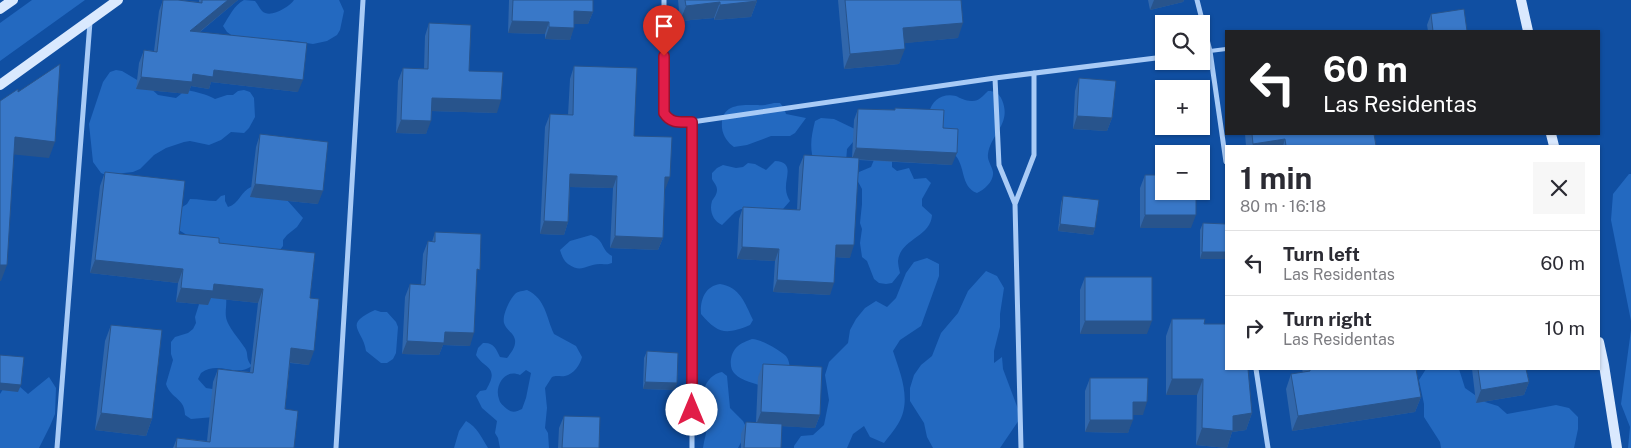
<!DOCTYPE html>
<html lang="en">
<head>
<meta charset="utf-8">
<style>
  :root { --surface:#fff; --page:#f7f7f7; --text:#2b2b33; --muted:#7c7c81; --line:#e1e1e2 }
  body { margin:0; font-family:"Public Sans",sans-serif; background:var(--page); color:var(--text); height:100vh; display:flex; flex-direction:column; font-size:19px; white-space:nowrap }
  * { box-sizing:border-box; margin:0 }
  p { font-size:16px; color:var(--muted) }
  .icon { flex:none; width:28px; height:28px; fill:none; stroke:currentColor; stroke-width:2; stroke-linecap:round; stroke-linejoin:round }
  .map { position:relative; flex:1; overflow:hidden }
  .drawer { position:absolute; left:1225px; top:145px; width:375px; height:225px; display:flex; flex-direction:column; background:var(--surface); border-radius:0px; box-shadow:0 1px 4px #0004 }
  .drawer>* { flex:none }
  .top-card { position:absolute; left:1225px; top:30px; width:375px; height:105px; border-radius:0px; box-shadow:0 1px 4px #0004; background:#202124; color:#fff; overflow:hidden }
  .fabs { position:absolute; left:1155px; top:15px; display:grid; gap:10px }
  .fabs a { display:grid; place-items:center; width:55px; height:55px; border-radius:0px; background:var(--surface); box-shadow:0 1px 4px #0004; font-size:25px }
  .pin { position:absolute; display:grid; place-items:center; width:42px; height:42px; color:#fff; margin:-51px -21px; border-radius:50% 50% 50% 0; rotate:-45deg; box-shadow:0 0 5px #0007 }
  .pin .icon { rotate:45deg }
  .me { position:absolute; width:55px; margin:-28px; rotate:0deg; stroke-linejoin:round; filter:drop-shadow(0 0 4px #0008) }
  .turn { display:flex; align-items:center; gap:18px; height:105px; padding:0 15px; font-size:22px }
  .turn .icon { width:65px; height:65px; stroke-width:2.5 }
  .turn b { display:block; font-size:35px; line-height:42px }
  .round { display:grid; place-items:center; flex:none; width:52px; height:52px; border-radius:0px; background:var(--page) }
  .overview { display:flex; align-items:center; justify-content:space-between; height:85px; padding:0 15px }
  h1 { font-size:30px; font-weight:700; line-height:38px }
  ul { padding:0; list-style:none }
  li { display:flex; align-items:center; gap:15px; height:65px; padding:0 15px; border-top:1px solid var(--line) }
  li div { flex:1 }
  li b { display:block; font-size:19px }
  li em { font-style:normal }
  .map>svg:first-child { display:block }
</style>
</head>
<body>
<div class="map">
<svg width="1631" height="448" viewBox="0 0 1631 448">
  <rect width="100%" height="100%" fill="#104fa2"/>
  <path fill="#2369c0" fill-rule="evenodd" d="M 32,0 L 85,0 L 0,61 L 0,23 Z
    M 244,0 L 255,1 C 258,4 259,8 262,11 C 270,19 289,7 294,0 L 339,0 L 344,11 L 340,30 L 337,35 L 327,41 L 313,44 L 288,40 L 242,43 L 227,32 L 223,26 C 229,17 234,5 244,0 Z
    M 116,70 L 122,71 L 149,87 L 158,95 L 176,98 L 186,90 C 197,92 206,94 215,99 L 227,95 L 233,95 L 238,91 L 244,90 L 250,92 L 254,98 L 255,117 L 249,128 L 244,133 L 231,132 L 221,140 L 209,145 L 190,141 L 184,142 L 166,148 L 154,155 L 140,169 L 133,172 L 106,175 L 101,173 L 93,162 L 89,124 L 103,82 L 110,72 Z
    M 988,91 C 995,91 999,93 1002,100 C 1012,124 991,133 988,154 C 987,161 992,166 993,172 C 994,181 985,189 977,193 C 960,187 966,165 954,154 L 929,113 C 932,100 942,93 956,96 C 960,98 966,101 971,101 C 978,102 983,96 988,91 Z
    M 774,103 L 780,103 L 784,108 L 786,114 L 806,118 L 795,133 L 790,136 L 771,136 L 747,145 L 734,147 C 728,143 723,136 722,128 C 720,103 741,105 758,105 C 763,106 769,104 774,103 Z
    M 821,118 L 834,119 L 857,130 L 859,135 L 847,149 L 846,162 L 815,165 C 809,149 811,137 815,121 Z
    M 892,154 L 892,167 L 897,171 L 909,168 L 914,179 L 926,178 L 931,183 L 922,199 L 922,206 L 932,215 C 931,237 900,239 898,261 C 898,264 899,269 900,273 L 892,283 L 886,284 L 879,283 L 874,279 L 867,261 L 862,257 L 860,243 L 862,229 L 860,223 L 862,204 L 862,189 L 856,178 L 859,172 L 871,167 L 876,155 Z
    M 775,161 C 795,162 785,177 786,189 C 786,193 788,198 790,201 L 783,209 L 747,210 L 741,209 L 735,212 L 722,225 C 713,221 709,211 712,201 C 714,198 717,194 717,190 C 717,185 714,183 712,179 L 712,173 L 717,168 L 723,165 L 736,168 L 743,167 L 748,163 L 755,164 L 766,170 Z
    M 1629,174 L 1631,174 L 1631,321 L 1611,220 L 1613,194 Z
    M 251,187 L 287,200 L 303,218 L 297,227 L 287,235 L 283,240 L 283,246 L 279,251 L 267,255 L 187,235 L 177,229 L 176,211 L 187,204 L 190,199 C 199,199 207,201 216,201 L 221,196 L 225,195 L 225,201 L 228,207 C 239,204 241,191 251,187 Z
    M 591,235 C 605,240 600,249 612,256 L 612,263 C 607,265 606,264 600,264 C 586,264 582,274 568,264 C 563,260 562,256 560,250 L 570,241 Z
    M 927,258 L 939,264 L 939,276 L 921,326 L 900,340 L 893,351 C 901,375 912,401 898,424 C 894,431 888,437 884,443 L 870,437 L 864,426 L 853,434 L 847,448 L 794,448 L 794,446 L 801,436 L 813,435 L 824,425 L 829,400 L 825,375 L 829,362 L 848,343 L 850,330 L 856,319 L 865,308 L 876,301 L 887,307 L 896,298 L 906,273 L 914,262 Z
    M 986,271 L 997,276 L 1004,288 L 1000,314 L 1000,327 L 994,351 L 994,363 L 1002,357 L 1003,369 L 1021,417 L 1000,448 L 933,448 L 927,437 L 924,423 L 910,401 L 910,388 L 914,375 L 921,365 L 932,356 L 941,333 L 958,313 L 968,291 Z
    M 720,284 C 740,287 745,303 753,320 L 750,325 C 726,335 718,334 701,314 C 700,300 705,286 720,284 Z
    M 527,290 C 546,299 546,317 554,334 L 576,346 L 582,357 C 580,365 574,374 565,376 C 560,377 557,375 552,377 L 545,388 L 547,408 L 545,428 L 548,433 L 549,448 L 500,448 L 498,438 L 495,433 L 497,421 L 482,408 L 476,396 L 480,391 L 486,390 C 500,366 485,370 476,355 L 478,348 L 483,343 C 494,342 496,349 500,357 L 507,358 C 511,353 516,347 515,340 C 514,333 506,330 504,323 C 502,315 510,299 515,294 C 518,291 523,291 527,290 ZM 526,370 L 531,373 L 526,398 L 522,409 C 516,412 512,413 507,409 C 504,406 500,404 499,399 C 494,386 505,368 520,375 Z
    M 226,297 C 227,304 225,311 226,317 C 227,326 240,340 245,348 C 249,354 245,359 252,366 C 235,378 219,360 201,373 L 198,379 L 206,388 L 219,390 L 214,417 L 191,419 L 185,415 C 185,398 171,399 166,384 L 173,360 L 171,354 L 171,342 L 175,337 L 188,333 L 193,329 L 196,323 L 195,317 L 201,298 Z
    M 375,310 L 381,312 L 387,312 L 396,322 L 398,327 L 396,353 L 393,359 L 387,363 L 381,363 L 366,351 C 363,329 342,325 375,310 Z
    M 1631,330 L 1631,448 L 1628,448 L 1630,427 L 1621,404 Z
    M 752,339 C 761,339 779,350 786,356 C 789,360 789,363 790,368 L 764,387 C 755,383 742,381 735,374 C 728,368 730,352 738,346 C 741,343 747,341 752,339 Z
    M 1426,369 L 1459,369 L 1465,388 L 1485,402 L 1498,406 L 1507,414 L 1556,405 L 1569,408 L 1578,417 L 1578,429 L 1574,448 L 1441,448 L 1440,442 L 1424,417 L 1424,404 L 1419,380 Z
    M 722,372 L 727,376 L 730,408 L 743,421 L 746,427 L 746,433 L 738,448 L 703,448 C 704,439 708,430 707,421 C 707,415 703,408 703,402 C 701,389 709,374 722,372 Z
    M 49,377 L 56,388 L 55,414 L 50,426 L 39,448 L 0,448 L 0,394 L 5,386 L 19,386 L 28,394 Z
    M 466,421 C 477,427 482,438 488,448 L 454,448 L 459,431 Z"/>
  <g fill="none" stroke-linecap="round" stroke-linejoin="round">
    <path stroke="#a9cbf6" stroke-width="4" d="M 1210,51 L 1226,49"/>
    <path stroke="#a9cbf6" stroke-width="5" d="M 664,0 L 664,113 C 672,124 680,122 692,122 L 692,448
      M 1197,0 L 1210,51 L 1201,52
      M 1210,51 L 1226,162
      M 995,78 L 999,165 L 1015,204 L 1021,448
      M 692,122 L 995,78 L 1164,57
      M 1015,204 L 1034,155 L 1034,73
      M 1256,369 L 1268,448
      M 57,448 L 90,22
      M 336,448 L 363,0"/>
    <path stroke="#dae9fe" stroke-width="10" d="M 1521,0 L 1528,31
      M 0,9 L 13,0
      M 0,85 L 118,0
      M 1551,134 L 1554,146
      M 1599,342 L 1604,365 L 1617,448"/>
  </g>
  <path fill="#3167ac" d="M 163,0 L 178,0 L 199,2 L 199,0 L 238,0 L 200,32 L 298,92 L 211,82 L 209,89 L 191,86 L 188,94 L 136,89 L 139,63 L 144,50 L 154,51 L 159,11 Z
    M 509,0 L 593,0 L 593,12 L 588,24 L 574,24 L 570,40 L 545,39 L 545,34 L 508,33 Z
    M 678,0 L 756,0 L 757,1 L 751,17 L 714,20 L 714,18 L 680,21 Z
    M 838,0 L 961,0 L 958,38 L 904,43 L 899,64 L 844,69 Z
    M 1148,0 L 1184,0 L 1183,2 L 1150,10 Z
    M 1431,14 L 1467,31 L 1428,31 L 1427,25 Z
    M 429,23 L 497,113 L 432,111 L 426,134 L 396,133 L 398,81 L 403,68 L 424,69 L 425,36 Z
    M 574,66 L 634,136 L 665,190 L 663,238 L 658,250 L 610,248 L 613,188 L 570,187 L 568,222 L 564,235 L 540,234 L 545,127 L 550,114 L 568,115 L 570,79 Z
    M 1079,78 L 1112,118 L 1107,131 L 1073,129 L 1075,91 Z
    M 895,108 L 943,128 L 952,165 L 859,160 L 850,258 L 835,257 L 830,295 L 773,292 L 775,261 L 737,259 L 739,219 L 743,207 L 797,210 L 799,167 L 804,155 L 852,158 L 854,120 L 858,109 L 895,110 Z
    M 260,134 L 318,204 L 250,197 L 256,147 Z
    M 1245,134 L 1374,134 L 1376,146 L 1246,146 Z
    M 105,172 L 179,234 L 219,243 L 310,298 L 309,365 L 290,363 L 285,409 L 294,448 L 173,448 L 177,438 L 207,441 L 213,382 L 218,369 L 250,372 L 258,303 L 211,298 L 208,305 L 176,302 L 178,283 L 90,273 L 100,186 Z
    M 1145,175 L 1191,228 L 1140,228 L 1140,188 Z
    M 1063,196 L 1095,228 L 1093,235 L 1058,231 L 1061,203 Z
    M 1203,223 L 1226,224 L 1200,259 L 1200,230 Z
    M 435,232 L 477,278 L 470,346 L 443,345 L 439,355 L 402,354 L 405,297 L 410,284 L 421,285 L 423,254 L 428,241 L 432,242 Z
    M 1085,277 L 1147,334 L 1080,334 L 1080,290 Z
    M 1172,319 L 1204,324 L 1252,413 L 1246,430 L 1232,432 L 1227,448 L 1196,445 L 1197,395 L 1166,395 L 1166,336 Z
    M 111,325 L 152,419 L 146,436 L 95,430 L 105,341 Z
    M 647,351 L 677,383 L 674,390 L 643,389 L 644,358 Z
    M 763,364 L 820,415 L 815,428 L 782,426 L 781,448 L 741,448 L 741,434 L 746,422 L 756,422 L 758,377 Z
    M 1302,369 L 1416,369 L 1421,397 L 1415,412 L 1292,431 L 1286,389 L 1291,374 L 1303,373 Z
    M 1472,369 L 1526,369 L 1529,382 L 1524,395 L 1476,403 Z
    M 1090,378 L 1143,415 L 1133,415 L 1128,433 L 1085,432 L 1085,391 Z
    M 564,416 L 599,448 L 558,448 L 559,428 Z"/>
  <path fill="#28548c" d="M 228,0 L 238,0 L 186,43 L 190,31 Z
    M 1154,0 L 1184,0 L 1183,2 L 1150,10 Z
    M 757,1 L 751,17 L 714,20 L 720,5 Z
    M 720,2 L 714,18 L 680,21 L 686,6 Z
    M 574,11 L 593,12 L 588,24 L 570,24 Z
    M 512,21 L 549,22 L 545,34 L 508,33 Z
    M 963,23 L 958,38 L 897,44 L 903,28 Z
    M 549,27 L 574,28 L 570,40 L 545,39 Z
    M 905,49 L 899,64 L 844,69 L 850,54 Z
    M 214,70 L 303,80 L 298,92 L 211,82 L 209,89 L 191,86 L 188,94 L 136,89 L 141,77 L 193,74 Z
    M 432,98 L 501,100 L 497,113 L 428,111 Z
    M 1077,116 L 1112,118 L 1107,131 L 1073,129 Z
    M 401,120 L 431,121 L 426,134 L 396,133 Z
    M 15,137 L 55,142 L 49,158 L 9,154 Z
    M 1285,139 L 1283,146 L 1252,146 L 1253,144 Z
    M 856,148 L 957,153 L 952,165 L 852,159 Z
    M 570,174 L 617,176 L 613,188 L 566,187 Z
    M 665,177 L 670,177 L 665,190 L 661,190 Z
    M 255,184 L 323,191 L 318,204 L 250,197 Z
    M 1145,215 L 1196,215 L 1191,228 L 1140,228 Z
    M 544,221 L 568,222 L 564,235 L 540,234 Z
    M 1060,224 L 1095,228 L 1093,235 L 1058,231 Z
    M 615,236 L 663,238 L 658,250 L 610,248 Z
    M 836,245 L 854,245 L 850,258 L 831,257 Z
    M 742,247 L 779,249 L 775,261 L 737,259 Z
    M 1202,252 L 1226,252 L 1226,259 L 1200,259 Z
    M 95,260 L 183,269 L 178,283 L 90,273 Z
    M 0,265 L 7,265 L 1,281 L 0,281 Z
    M 777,280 L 834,283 L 830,295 L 773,292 Z
    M 214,284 L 263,289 L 258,303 L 211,298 L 208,305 L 176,302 L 181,288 Z
    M 1085,321 L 1152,321 L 1147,334 L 1080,334 Z
    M 445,332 L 474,333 L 470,346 L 443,345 L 439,355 L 402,354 L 407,341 Z
    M 291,348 L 314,351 L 309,365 L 286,362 Z
    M 1172,379 L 1203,379 L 1197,395 L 1166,395 Z
    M 645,382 L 677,383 L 674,390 L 643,389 Z
    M 1529,382 L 1524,395 L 1476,403 L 1481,390 Z
    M 0,383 L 21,385 L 18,392 L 0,390 Z
    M 1421,397 L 1415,412 L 1292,431 L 1298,416 Z
    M 1133,402 L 1147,402 L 1143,415 L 1128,415 Z
    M 761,412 L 820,415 L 815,428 L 756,425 Z
    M 101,413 L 152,419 L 146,436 L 95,430 Z
    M 1252,413 L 1246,430 L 1232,432 L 1227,448 L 1196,445 L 1202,428 L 1233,416 Z
    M 1090,420 L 1133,420 L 1128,433 L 1085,432 Z"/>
  <path fill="#3978c8" stroke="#28548c" d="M 163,0 L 178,0 L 202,3 L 202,0 L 228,0 L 190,31 L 307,43 L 303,80 L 214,70 L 213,77 L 193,74 L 192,82 L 141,77 L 144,50 L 157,52 Z
    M 513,0 L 593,0 L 593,12 L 574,11 L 574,28 L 549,27 L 549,22 L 512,21 Z
    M 685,0 L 756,0 L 757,1 L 720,5 L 720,2 L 686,6 Z
    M 845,0 L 961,0 L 963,23 L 903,28 L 905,49 L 850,54 Z
    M 1464,9 L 1467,31 L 1433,31 L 1431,14 Z
    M 429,23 L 471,25 L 469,71 L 503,72 L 501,100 L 432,98 L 431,121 L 401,120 L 403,68 L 428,69 Z
    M 60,64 L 55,142 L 15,137 L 7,265 L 0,265 L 0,101 L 18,89 L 18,92 Z
    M 574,66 L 637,68 L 634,136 L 672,137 L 670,177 L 665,177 L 663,238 L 615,236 L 617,176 L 570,174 L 568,222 L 544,221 L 550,114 L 573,115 Z
    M 1079,78 L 1116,81 L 1112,118 L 1077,116 Z
    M 895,108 L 944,110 L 943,128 L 958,129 L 957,153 L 856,148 L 858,109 L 895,110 Z
    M 260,134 L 328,142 L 323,191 L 255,184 Z
    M 1252,134 L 1374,134 L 1376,146 L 1286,146 L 1285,139 L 1253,144 Z
    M 804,155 L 859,158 L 854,245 L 836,245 L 834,283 L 777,280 L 779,249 L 742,247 L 743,207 L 800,210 Z
    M 105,172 L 185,181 L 179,234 L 219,238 L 219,243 L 315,253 L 310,298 L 319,299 L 314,351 L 291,348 L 285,409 L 298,411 L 294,448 L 176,448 L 177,438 L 210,442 L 218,369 L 253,373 L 263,289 L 214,284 L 213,291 L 181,288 L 183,269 L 95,260 Z
    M 1145,175 L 1164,175 L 1164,191 L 1196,191 L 1196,215 L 1145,215 Z
    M 1063,196 L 1099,200 L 1095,228 L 1060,224 Z
    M 1203,223 L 1226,224 L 1226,252 L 1202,252 Z
    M 435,232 L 481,234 L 480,270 L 477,269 L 474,333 L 445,332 L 444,343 L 407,341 L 410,284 L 425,285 L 428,241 L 435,242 Z
    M 1085,277 L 1152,277 L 1152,321 L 1085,321 Z
    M 1172,319 L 1205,319 L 1204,324 L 1226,324 L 1226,369 L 1248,369 L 1252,413 L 1233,416 L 1233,431 L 1202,428 L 1203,379 L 1172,379 Z
    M 111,325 L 162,330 L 152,419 L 101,413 Z
    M 647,351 L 678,353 L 677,383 L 645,382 Z
    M 0,355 L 24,357 L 21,385 L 0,383 Z
    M 763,364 L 822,367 L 820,415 L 761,412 Z
    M 1310,369 L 1416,369 L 1421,397 L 1298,416 L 1291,374 L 1310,371 Z
    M 1478,369 L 1526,369 L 1529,382 L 1481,390 Z
    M 1090,378 L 1148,378 L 1147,402 L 1133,402 L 1133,420 L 1090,420 Z
    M 564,416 L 600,417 L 599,448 L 562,448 Z
    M 746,422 L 782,424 L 781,448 L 744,448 Z"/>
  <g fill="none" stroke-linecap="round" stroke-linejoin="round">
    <g stroke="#92132f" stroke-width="12">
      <path id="route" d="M 664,56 L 664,113 C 671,124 680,122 692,122 L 692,410"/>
    </g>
    <use href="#route" stroke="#e11d48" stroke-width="9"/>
  </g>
</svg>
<div class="fabs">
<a><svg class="icon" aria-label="search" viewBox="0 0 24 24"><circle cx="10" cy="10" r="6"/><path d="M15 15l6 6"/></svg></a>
<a>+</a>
<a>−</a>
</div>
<div class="pin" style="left:664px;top:56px;background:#d93025"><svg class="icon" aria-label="arrive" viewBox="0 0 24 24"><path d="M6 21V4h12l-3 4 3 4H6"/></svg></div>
<svg class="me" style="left:692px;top:410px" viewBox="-20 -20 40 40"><circle r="19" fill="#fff"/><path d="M0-13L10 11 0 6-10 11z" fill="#e11d48"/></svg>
<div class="top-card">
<div class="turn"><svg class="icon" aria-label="left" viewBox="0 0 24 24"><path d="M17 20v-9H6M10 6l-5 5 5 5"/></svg><div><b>60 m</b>Las Residentas</div></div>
</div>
<section class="drawer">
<div class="overview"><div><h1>1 min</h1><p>80 m · 16:18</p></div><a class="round"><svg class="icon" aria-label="close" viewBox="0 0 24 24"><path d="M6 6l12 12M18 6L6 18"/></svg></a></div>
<ul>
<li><svg class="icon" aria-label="left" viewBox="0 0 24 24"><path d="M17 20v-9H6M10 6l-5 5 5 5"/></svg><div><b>Turn left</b><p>Las Residentas</p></div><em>60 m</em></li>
<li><svg class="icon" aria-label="right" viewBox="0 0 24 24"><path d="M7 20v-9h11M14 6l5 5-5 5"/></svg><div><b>Turn right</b><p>Las Residentas</p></div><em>10 m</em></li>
</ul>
</section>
</div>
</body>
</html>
